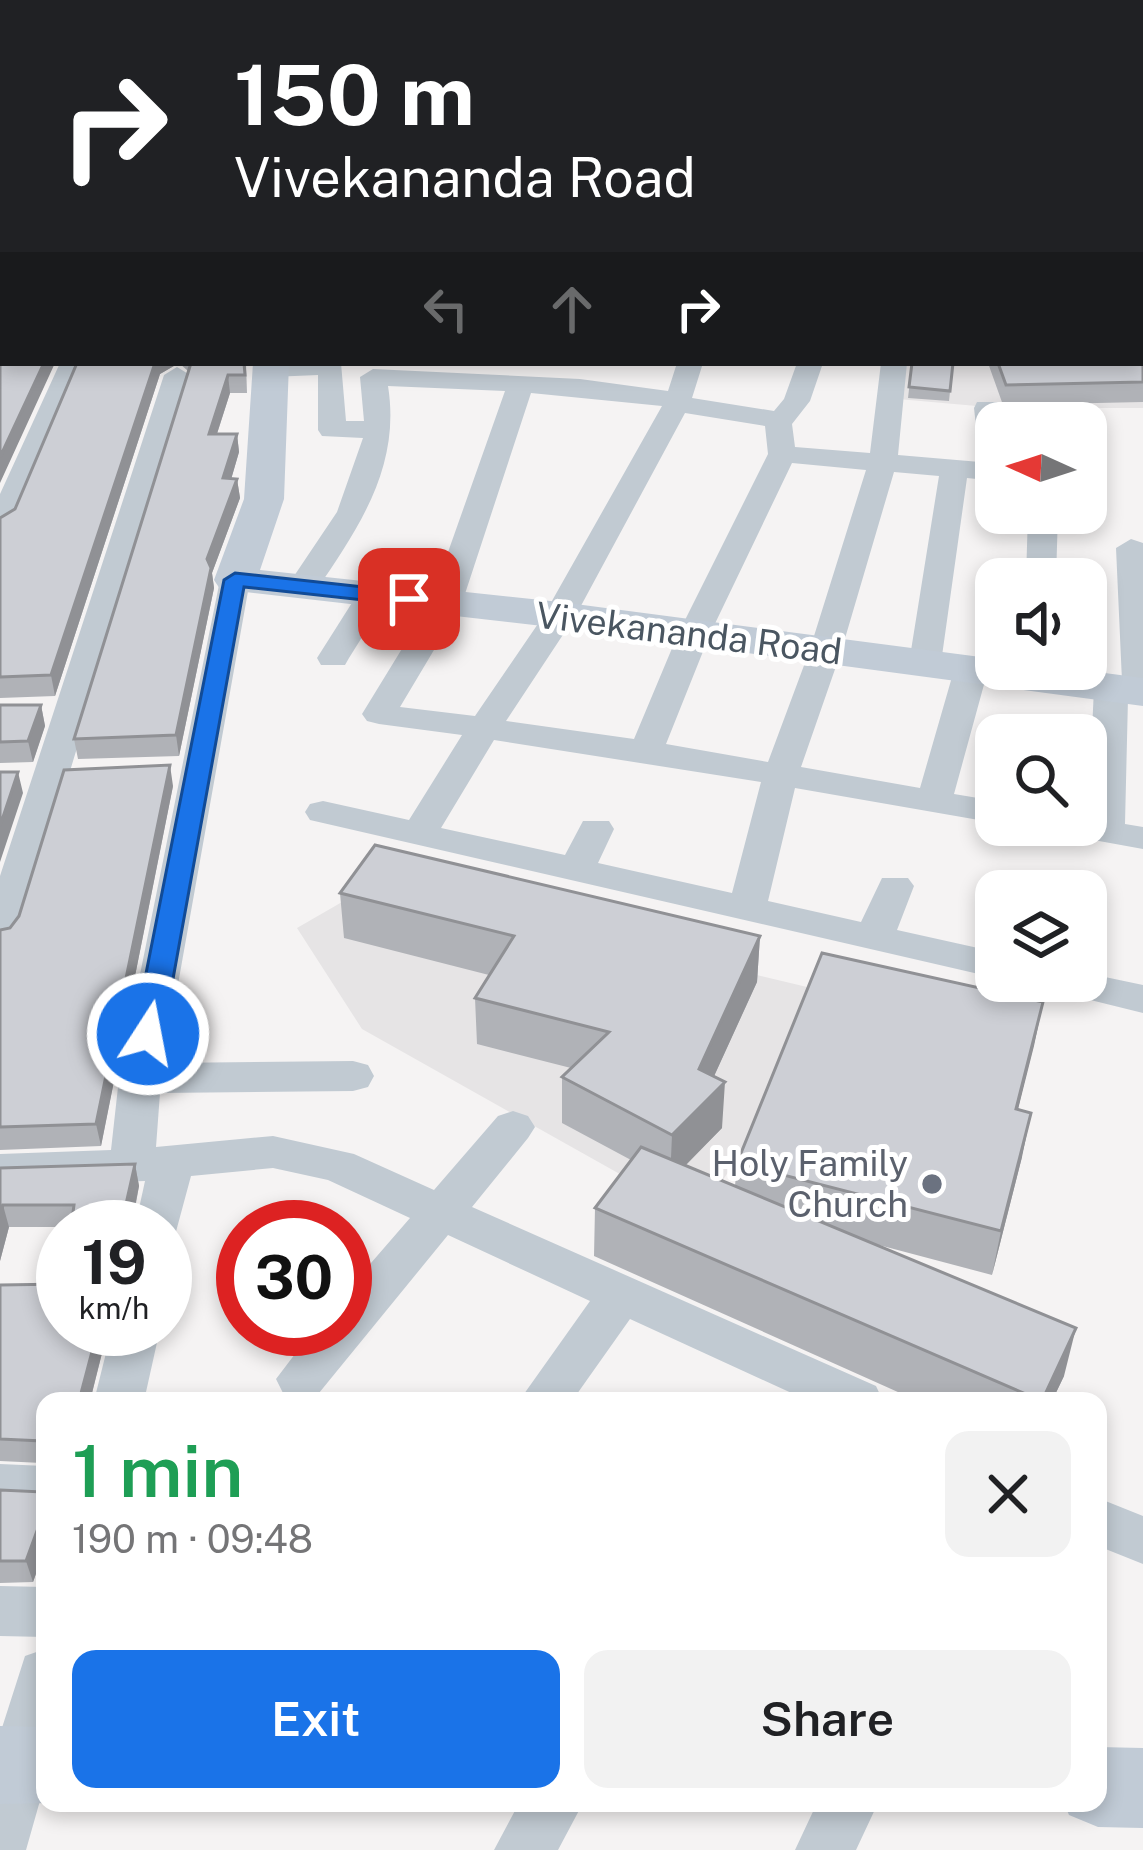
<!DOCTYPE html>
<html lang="en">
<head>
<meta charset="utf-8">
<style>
  :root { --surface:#fff; --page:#f2f2f2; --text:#202124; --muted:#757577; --accent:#1a73e8 }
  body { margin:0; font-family:"Public Sans",sans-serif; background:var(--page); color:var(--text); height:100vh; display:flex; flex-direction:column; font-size:45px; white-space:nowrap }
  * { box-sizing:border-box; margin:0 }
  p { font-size:39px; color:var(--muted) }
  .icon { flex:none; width:66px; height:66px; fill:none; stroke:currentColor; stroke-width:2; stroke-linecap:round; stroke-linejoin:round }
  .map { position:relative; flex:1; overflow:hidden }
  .details { position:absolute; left:36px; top:1392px; width:1071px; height:420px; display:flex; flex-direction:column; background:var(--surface); border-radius:24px; box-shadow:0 6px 18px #0003 }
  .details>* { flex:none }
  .guide { position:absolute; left:0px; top:0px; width:1143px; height:366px; box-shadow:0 6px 18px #0003; background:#202124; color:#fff; overflow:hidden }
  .needle { width:78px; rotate:273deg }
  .controls { position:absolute; left:975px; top:402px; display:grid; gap:24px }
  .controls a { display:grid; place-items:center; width:132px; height:132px; border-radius:24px; background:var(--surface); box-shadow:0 6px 18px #0003; font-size:60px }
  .speed { position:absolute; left:36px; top:1200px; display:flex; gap:24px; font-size:60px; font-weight:700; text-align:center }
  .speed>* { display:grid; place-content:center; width:156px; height:156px; border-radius:50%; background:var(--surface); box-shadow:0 6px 18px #0003; line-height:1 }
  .speed small { font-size:30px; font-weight:400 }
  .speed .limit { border:18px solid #d22; background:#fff; color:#111 }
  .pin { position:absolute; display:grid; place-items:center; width:102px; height:102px; color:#fff; margin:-51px; border-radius:24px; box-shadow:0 6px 18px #0006 }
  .me { position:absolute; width:132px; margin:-66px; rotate:11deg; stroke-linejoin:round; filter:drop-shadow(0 0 9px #0008) }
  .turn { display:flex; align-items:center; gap:42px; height:252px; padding:0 36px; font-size:54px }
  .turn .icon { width:156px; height:156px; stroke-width:2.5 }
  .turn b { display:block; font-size:84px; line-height:102px }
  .lanes { display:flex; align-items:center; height:114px; padding:0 36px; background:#0003; justify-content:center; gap:60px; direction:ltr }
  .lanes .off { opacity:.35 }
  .round { display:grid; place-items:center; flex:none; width:126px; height:126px; border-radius:24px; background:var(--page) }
  .summary { display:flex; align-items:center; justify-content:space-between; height:204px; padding:0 36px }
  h1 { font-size:72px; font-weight:600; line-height:90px; color:#1e9e55 }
  .primary-button { display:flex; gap:24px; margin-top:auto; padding:24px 36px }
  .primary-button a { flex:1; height:138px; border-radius:24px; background:var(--accent); color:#fff; font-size:48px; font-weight:600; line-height:138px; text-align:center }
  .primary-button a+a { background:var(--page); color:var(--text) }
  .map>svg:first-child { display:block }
</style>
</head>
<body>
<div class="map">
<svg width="1143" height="1850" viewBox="0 0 1143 1850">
  <rect width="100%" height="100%" fill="#f5f3f3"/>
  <path fill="#e6e4e5" d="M 901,363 L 1138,363 L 1143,368 L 1143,408 L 999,408 L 898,399 Z
    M 375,883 L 807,987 L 740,1155 L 700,1213 L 634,1182 L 362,1029 L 297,928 Z"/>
  <path fill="#c3f1d5" d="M 1000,0 L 1143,0 L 1143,314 L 1140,3 L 984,3 Z"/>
  <path fill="#90daee" d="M 477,0 L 943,0 L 943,3 L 391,3 Z"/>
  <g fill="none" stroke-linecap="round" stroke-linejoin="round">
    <path fill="#c1cad2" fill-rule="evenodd" d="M 60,363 L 86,363 L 15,526 L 0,535 L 0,494 Z
      M 262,363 L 341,363 L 346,421 L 364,421 L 360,377 L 373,369 L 580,379 L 668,391 L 677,363 L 703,363 L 692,398 L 774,411 L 784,399 L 797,363 L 823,363 L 810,401 L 792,424 L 795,447 L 870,453 L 881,363 L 907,363 L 898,455 L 980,462 L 974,408 L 977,402 L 997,402 L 1003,423 L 996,423 L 996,481 L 967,478 L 941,663 L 925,673 L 909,663 L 939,476 L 894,472 L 841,652 L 801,767 L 920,788 L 954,670 L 959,663 L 983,663 L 988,670 L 954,794 L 996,801 L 996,823 L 795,788 L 768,901 L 861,922 L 882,878 L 908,878 L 914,886 L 897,930 L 996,952 L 996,978 L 310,820 L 305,812 L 310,804 L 323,801 L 409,820 L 462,735 L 379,724 L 367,721 L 362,714 L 430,603 L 505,391 L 388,386 C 401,466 359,528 315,592 L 304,594 L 288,585 L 337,512 L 363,438 L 322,436 L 318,430 L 318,375 L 271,377 L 258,369 ZM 531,393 L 662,406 L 544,615 L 475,716 L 400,707 L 462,603 ZM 685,413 L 765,426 L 768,454 L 678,634 L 634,739 L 506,721 L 576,615 ZM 792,463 L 866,470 L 809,652 L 768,762 L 666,744 L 710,634 ZM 494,740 L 761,782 L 732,893 L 598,863 L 614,829 L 609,821 L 583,821 L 565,855 L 441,828 Z
      M 177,367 L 190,375 L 20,936 L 14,945 L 0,949 L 0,876 L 164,375 Z
      M 1028,513 L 1058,513 L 1056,579 L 1026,579 Z
      M 1131,539 L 1143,543 L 1143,700 L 1128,698 L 1125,824 L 1143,827 L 1143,849 L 1055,833 L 1050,825 L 1086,825 L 1088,817 L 1094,688 L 1099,681 L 1122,681 L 1116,548 Z
      M 235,571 L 250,580 L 164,1063 L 353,1061 L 368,1065 L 374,1076 L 368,1087 L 353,1091 L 160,1093 L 156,1147 L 273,1136 L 354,1154 L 434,1190 L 498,1116 L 513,1111 L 528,1116 L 535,1127 L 528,1138 L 472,1207 L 876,1386 L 883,1401 L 809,1401 L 630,1319 L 572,1401 L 519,1401 L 590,1301 L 448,1235 L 319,1393 L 301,1399 L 283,1393 L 276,1379 L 314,1329 L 345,1329 L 345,1293 L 410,1218 L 328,1180 L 273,1168 L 191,1176 L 174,1239 L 165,1242 L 165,1227 L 135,1227 L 145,1181 L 0,1186 L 0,1154 L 111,1150 L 119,1078 L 220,580 Z
      M 373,585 L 389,594 L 349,658 L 345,665 L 321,665 L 317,658 L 362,587 Z
      M 1086,973 L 1143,985 L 1143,1013 L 1050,990 L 1044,981 L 1086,981 Z
      M 112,1329 L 160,1329 L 144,1401 L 94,1401 Z
      M 0,1464 L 45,1466 L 45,1510 L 0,1508 Z
      M 1098,1498 L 1143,1516 L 1143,1564 L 1098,1546 Z
      M 0,1586 L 45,1587 L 45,1637 L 0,1636 Z
      M 45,1649 L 45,1783 L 26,1850 L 0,1850 L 0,1734 L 25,1656 Z
      M 519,1803 L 583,1803 L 558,1850 L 494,1850 Z
      M 817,1803 L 878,1803 L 856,1850 L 795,1850 Z"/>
    <path fill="#c1cbd6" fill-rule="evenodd" d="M 253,363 L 289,363 L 284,499 L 260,570 L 560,602 L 996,659 L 996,669 L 1074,669 L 1143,678 L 1143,706 L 560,628 L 220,589 L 214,580 L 244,499 Z
      M 0,1726 L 45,1727 L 45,1803 L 50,1803 L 0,1804 Z
      M 1098,1747 L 1143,1748 L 1143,1828 L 1098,1827 L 1069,1815 L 1064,1803 L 1098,1803 Z"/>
  </g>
  <path fill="#b0b2b7" d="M 1143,353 L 1143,402 L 1003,405 L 988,363 L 1140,363 Z
    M 77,363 L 246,363 L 247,393 L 230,393 L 217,434 L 237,434 L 239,452 L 231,479 L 237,479 L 240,498 L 212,573 L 214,588 L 179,756 L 78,759 L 74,739 L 188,371 L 179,363 L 160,374 L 55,696 L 0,698 L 0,518 L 15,509 Z
    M 912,363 L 953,363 L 949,401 L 908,398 Z
    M 0,705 L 41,705 L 45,726 L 33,762 L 0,763 Z
    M 173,786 L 101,1146 L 0,1150 L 0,930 L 10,928 Z
    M 340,893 L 760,936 L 757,982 L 714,1076 L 722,1128 L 686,1165 L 735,1186 L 737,1163 L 1043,1002 L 1018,1109 L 1022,1157 L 992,1275 L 875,1244 L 1064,1376 L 1052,1401 L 918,1401 L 594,1256 L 595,1208 L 631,1160 L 562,1123 L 562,1077 L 571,1068 L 477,1044 L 475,998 L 489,975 L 344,938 Z
    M 135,1164 L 139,1186 L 135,1209 L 138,1227 L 9,1227 L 0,1261 L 0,1168 Z
    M 0,1285 L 63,1329 L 108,1329 L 90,1401 L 45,1401 L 45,1549 L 33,1582 L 0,1583 L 0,1490 L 42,1492 L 42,1463 L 0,1461 Z"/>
  <path fill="#909195" d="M 44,363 L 55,363 L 0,483 L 0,457 Z
    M 155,363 L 179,363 L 160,374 L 55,696 L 51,675 Z
    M 228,375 L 230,393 L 211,452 L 209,434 Z
    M 237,434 L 239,452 L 226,497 L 223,478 Z
    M 237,479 L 240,498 L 212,573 L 214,588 L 179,756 L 176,735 L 207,559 Z
    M 41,705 L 45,726 L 33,762 L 28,741 Z
    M 170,765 L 173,786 L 101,1146 L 96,1124 Z
    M 18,772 L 23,793 L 0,862 L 0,826 Z
    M 760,936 L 757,982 L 700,1107 L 725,1082 L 722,1128 L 670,1181 L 672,1135 L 699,1069 Z
    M 1043,1002 L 1034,1046 L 1007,1153 L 1016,1109 Z
    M 1031,1113 L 1022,1157 L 992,1275 L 1001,1231 Z
    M 135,1164 L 139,1186 L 131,1226 L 126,1204 Z
    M 3,1205 L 9,1227 L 0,1261 L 0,1217 Z
    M 1076,1328 L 1064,1376 L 1052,1401 L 1042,1401 Z
    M 98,1329 L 108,1329 L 90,1401 L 79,1401 Z
    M 45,1509 L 45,1549 L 33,1582 L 26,1561 Z"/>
  <path fill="#cdcfd5" stroke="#909195" stroke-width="3" d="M 3,205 L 3,282 L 0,282 L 0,208 Z
    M 0,308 L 3,308 L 3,363 L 44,363 L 0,457 Z
    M 1140,350 L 1143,353 L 1143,382 L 1006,385 L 998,363 L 1140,363 Z
    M 77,363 L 155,363 L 51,675 L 0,677 L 0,518 L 15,509 Z
    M 191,363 L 244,363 L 245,375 L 228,375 L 209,434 L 237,434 L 223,478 L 237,479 L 207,559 L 211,568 L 176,735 L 74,739 Z
    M 912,363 L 953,363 L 950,391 L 909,387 Z
    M 0,705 L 41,705 L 28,741 L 0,742 Z
    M 170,765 L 96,1124 L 0,1127 L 0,930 L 10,928 L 19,916 L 64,770 Z
    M 0,772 L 18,772 L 0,826 Z
    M 375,845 L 760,936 L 699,1069 L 725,1082 L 672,1135 L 562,1077 L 609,1032 L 475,998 L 514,936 L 340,893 Z
    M 822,953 L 1043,1002 L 1016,1109 L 1031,1113 L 1001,1231 L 737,1163 Z
    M 641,1147 L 1076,1328 L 1042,1401 L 595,1208 Z
    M 135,1164 L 126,1204 L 135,1209 L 133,1227 L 71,1227 L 74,1205 L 3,1205 L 0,1217 L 0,1168 Z
    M 63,1284 L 63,1329 L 98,1329 L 79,1401 L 45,1401 L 45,1509 L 26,1561 L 0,1561 L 0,1490 L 42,1492 L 42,1441 L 0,1439 L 0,1285 Z
    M 45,1650 L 45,1699 L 41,1699 L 41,1663 Z"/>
  <path fill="#1a73e8" stroke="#114b97" stroke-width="3" d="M 235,573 L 409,592 L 420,599 L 409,605 L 244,587 L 163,1034 L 148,1044 L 134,1034 L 224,580 Z"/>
  <circle fill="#6b7280" stroke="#fff" stroke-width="4.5" cx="932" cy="1184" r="12"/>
  <g text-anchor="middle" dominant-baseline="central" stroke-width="10" stroke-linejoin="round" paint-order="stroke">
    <g font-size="36" fill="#4a5661" stroke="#fff">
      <text transform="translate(689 633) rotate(7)">Vivekananda Road</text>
    </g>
    <g font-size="36" fill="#5b616d" stroke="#fff" text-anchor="end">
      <text x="908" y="1163">Holy Family<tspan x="908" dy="41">Church</tspan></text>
    </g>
  </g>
</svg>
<div class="controls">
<a><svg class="needle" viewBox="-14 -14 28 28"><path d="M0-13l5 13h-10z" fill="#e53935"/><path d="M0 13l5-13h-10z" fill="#757577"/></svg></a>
<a><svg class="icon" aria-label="sound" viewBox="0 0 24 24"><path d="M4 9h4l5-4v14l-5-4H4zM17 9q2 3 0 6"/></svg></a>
<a><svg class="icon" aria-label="search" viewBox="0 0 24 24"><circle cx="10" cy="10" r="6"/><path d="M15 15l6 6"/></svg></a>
<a><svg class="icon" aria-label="layers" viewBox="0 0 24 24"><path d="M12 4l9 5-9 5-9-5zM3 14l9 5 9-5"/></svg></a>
</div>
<div class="speed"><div>19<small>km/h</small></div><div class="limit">30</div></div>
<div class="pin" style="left:409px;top:599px;background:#d93025"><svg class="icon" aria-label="arrive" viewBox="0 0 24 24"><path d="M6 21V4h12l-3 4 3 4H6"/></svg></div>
<svg class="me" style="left:148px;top:1034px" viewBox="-20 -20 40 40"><circle r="17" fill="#1a73e8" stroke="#fff" stroke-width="3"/><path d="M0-11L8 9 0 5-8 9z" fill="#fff"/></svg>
<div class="guide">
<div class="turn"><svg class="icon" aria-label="right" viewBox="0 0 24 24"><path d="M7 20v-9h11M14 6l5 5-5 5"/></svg><div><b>150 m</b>Vivekananda Road</div></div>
<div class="lanes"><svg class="icon off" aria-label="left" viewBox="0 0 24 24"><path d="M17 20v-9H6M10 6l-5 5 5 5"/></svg><svg class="icon off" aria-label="ahead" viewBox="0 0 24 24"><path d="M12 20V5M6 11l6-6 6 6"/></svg><svg class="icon" aria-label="right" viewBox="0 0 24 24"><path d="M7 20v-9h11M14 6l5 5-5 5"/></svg></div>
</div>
<section class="details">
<div class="summary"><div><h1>1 min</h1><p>190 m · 09:48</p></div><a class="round"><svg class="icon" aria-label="close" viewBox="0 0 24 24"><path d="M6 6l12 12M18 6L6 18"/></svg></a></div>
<div class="primary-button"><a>Exit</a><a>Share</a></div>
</section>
</div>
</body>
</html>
